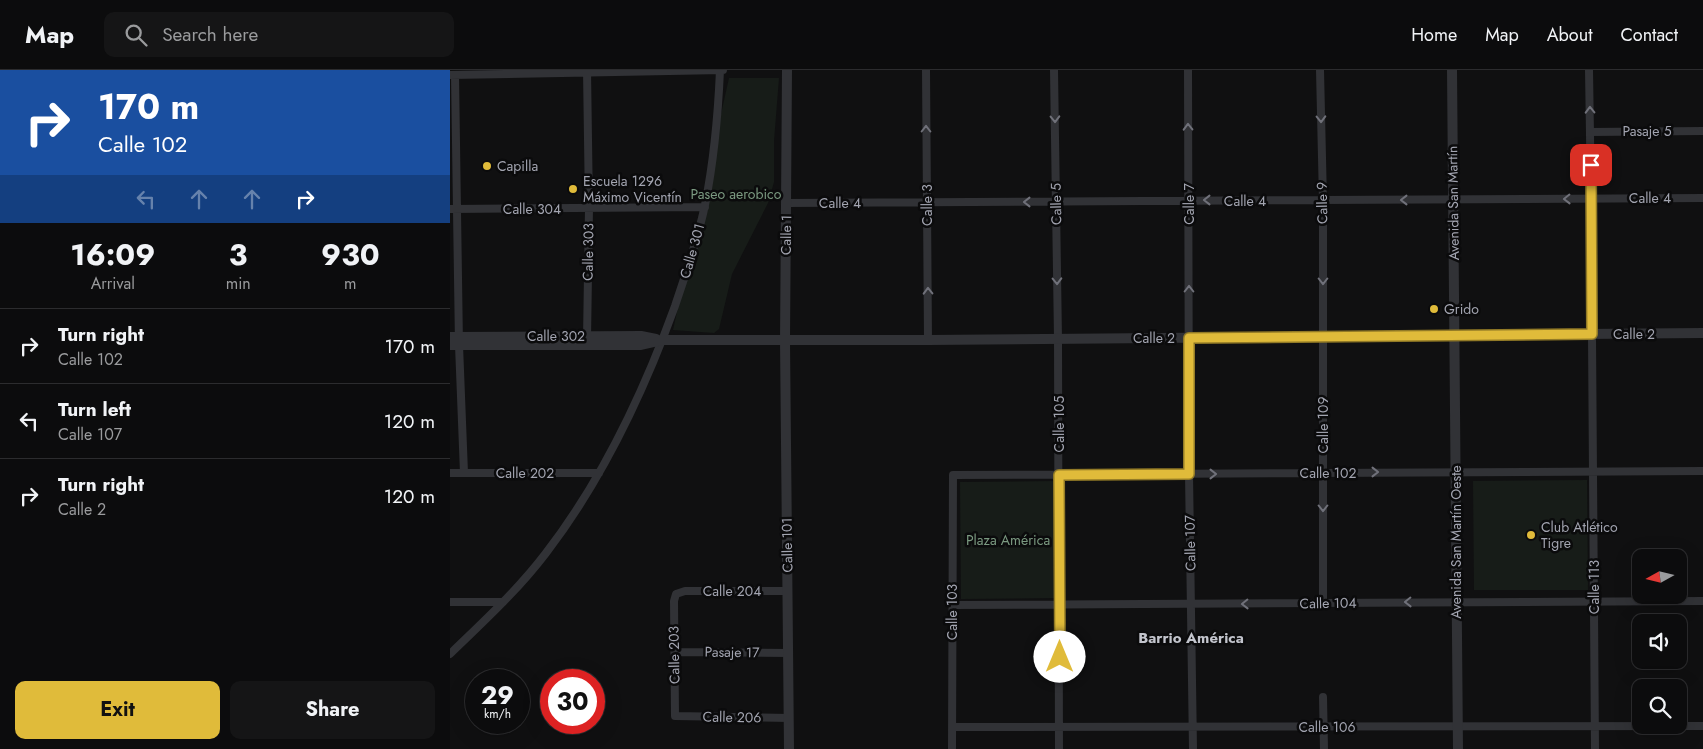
<!DOCTYPE html>
<html lang="en">
<head>
<meta charset="utf-8">
<style>
  :root { --surface:#0c0c0d; --page:#151516; --text:#f1f3f6; --muted:#9a9b9d; --line:#2c2c2e; --accent:#e0bb3a }
  body { margin:0; font-family:Jost,sans-serif; background:var(--page); color:var(--text); height:100vh; display:flex; flex-direction:column; font-size:19px; white-space:nowrap }
  * { box-sizing:border-box; margin:0 }
  p { font-size:16px; color:var(--muted) }
  .icon { flex:none; width:28px; height:28px; fill:none; stroke:currentColor; stroke-width:2; stroke-linecap:round; stroke-linejoin:round }
  .map { position:relative; flex:1; overflow:hidden }
  .panel { display:flex; flex-direction:column; background:var(--surface); width:450px }
  .panel>* { flex:none }
  .hud { background:#1a4fa0; color:#fff; overflow:hidden }
  .needle { width:32px; rotate:262deg }
  .buttons { position:absolute; left:1182px; top:479px; display:grid; gap:10px }
  .buttons a { display:grid; place-items:center; width:55px; height:55px; border-radius:10px; background:var(--surface); box-shadow:0 5px 20px #0002,0 0 0 1px var(--line); font-size:25px }
  .speed { position:absolute; left:15px; top:599px; display:flex; gap:10px; font-size:25px; font-weight:700; text-align:center }
  .speed>* { display:grid; place-content:center; width:65px; height:65px; border-radius:50%; background:var(--surface); box-shadow:0 5px 20px #0002,0 0 0 1px var(--line); line-height:1 }
  .speed small { font-size:12px; font-weight:400 }
  .speed .limit { border:8px solid #d22; background:#fff; color:#111 }
  .pin { position:absolute; display:grid; place-items:center; width:42px; height:42px; color:#fff; margin:-21px; border-radius:10px; box-shadow:0 2px 8px #0006 }
  .me { position:absolute; width:55px; margin:-28px; rotate:0deg; stroke-linejoin:round; filter:drop-shadow(0 0 4px #0008) }
  .turn { display:flex; align-items:center; gap:18px; height:105px; padding:0 15px; font-size:22px }
  .turn .icon { width:65px; height:65px; stroke-width:2.5 }
  .turn b { display:block; font-size:35px; line-height:42px }
  .lanes { display:flex; align-items:center; height:48px; padding:0 15px; background:#0003; justify-content:center; gap:25px; direction:ltr }
  .lanes .off { opacity:.35 }
  .eta { display:flex; justify-content:space-evenly; align-items:center; height:85px; text-align:center }
  .eta b { font-size:30px; font-weight:700; line-height:35px }
  .primary-button { display:flex; gap:10px; margin-top:auto; padding:10px 15px }
  .primary-button a { flex:1; height:58px; border-radius:10px; background:var(--accent); color:#111; font-size:20px; font-weight:700; line-height:58px; text-align:center }
  .primary-button a+a { background:var(--page); color:var(--text) }
  ul { padding:0; list-style:none }
  li { display:flex; align-items:center; gap:15px; height:75px; padding:0 15px; border-top:1px solid var(--line) }
  li div { flex:1 }
  li b { display:block; font-size:19px }
  li em { font-style:normal }
  header { display:flex; align-items:center; gap:30px; box-sizing:border-box; height:70px; padding:0 25px; background:var(--surface); border-bottom:1px solid var(--line) }
  header strong { font-size:24px }
  nav { display:flex; gap:28px; margin-inline-start:auto; font-size:18px }
  .search { width:350px; height:45px; background:var(--page); display:flex; align-items:center; gap:12px; box-sizing:border-box; padding:0 18px; border-radius:10px; color:var(--muted); font-size:19px }
  main { display:flex; flex:1; min-height:0 }
  .map>svg:first-child { display:block }
</style>
</head>
<body>
<header>
<strong>Map</strong>
<div class="search"><svg class="icon" aria-label="search" viewBox="0 0 24 24"><circle cx="10" cy="10" r="6"/><path d="M15 15l6 6"/></svg>Search here</div>
<nav><a>Home</a><a>Map</a><a>About</a><a>Contact</a></nav>
</header>
<main>
<section class="panel">
<div class="hud">
<div class="turn"><svg class="icon" aria-label="right" viewBox="0 0 24 24"><path d="M7 20v-9h11M14 6l5 5-5 5"/></svg><div><b>170 m</b>Calle 102</div></div>
<div class="lanes"><svg class="icon off" aria-label="left" viewBox="0 0 24 24"><path d="M17 20v-9H6M10 6l-5 5 5 5"/></svg><svg class="icon off" aria-label="ahead" viewBox="0 0 24 24"><path d="M12 20V5M6 11l6-6 6 6"/></svg><svg class="icon off" aria-label="ahead" viewBox="0 0 24 24"><path d="M12 20V5M6 11l6-6 6 6"/></svg><svg class="icon" aria-label="right" viewBox="0 0 24 24"><path d="M7 20v-9h11M14 6l5 5-5 5"/></svg></div>
</div>
<div class="eta">
<div><b>16:09</b><p>Arrival</p></div>
<div><b>3</b><p>min</p></div>
<div><b>930</b><p>m</p></div>
</div>
<ul>
<li><svg class="icon" aria-label="right" viewBox="0 0 24 24"><path d="M7 20v-9h11M14 6l5 5-5 5"/></svg><div><b>Turn right</b><p>Calle 102</p></div><em>170 m</em></li>
<li><svg class="icon" aria-label="left" viewBox="0 0 24 24"><path d="M17 20v-9H6M10 6l-5 5 5 5"/></svg><div><b>Turn left</b><p>Calle 107</p></div><em>120 m</em></li>
<li><svg class="icon" aria-label="right" viewBox="0 0 24 24"><path d="M7 20v-9h11M14 6l5 5-5 5"/></svg><div><b>Turn right</b><p>Calle 2</p></div><em>120 m</em></li>
</ul>
<div class="primary-button"><a>Exit</a><a>Share</a></div>
</section>
<div class="map">
<svg width="1253" height="679" viewBox="0 0 1253 679">
  <rect width="100%" height="100%" fill="#101011"/>
  <path fill="#171c18" d="M 279,8 L 329,8 L 324,71 L 324,112 L 318,133 L 282,204 L 269,259 L 264,263 L 223,260 Z
    M 1137,410 L 1138,520 L 1024,520 L 1023,411 Z
    M 606,411 L 607,528 L 511,529 L 510,412 Z"/>
  <g fill="none" stroke-linecap="round" stroke-linejoin="round">
    <path stroke="#313236" stroke-width="8" d="M 137,0 L 139,138 L 137,270
      M 476,0 L 478,270
      M 604,0 L 608,269 L 609,679
      M 738,0 L 739,404 L 743,679
      M 870,0 L 873,131 L 873,533
      M 1139,0 L 1141,129 L 1145,679
      M 0,5 L 273,0
      M 5,5 L 9,275 L 14,403
      M 1140,62 L 1253,61
      M 336,133 L 1253,128
      M 0,139 L 255,137
      M 0,403 L 149,403
      M 338,521 L 235,521 L 226,524 L 224,531 L 225,646 L 339,648
      M 0,532 L 53,532
      M 502,535 L 1253,531
      M 225,582 L 339,583
      M 0,584 C 33,552 68,520 96,483 C 153,409 193,324 225,236 C 236,203 248,169 255,135 C 264,90 268,46 270,0
      M 873,627 L 874,679
      M 502,657 L 1253,656
      M 502,679 L 503,405 L 1253,401"/>
    <path stroke="#313236" stroke-width="10" d="M 337,0 L 335,271 L 339,679
      M 1002,0 L 1008,679
      M 0,267 L 191,266 L 206,269
      M 0,275 L 190,275 L 212,270 L 478,270 L 1253,263"/>
  </g>
  <defs><path id="oneway-chevron" d="M-2-3.5L2.5 0L-2 3.5" fill="none" stroke-width="1.6" stroke-linecap="round" stroke-linejoin="round" transform="scale(1.25)"/></defs>
  <g stroke="#70717a">
    <use href="#oneway-chevron" transform="translate(1140 40) rotate(-91)"/>
    <use href="#oneway-chevron" transform="translate(605 49) rotate(89)"/>
    <use href="#oneway-chevron" transform="translate(871 49) rotate(89)"/>
    <use href="#oneway-chevron" transform="translate(738 57) rotate(-91)"/>
    <use href="#oneway-chevron" transform="translate(476 59) rotate(-90)"/>
    <use href="#oneway-chevron" transform="translate(1117 129) rotate(179)"/>
    <use href="#oneway-chevron" transform="translate(757 130) rotate(-180)"/>
    <use href="#oneway-chevron" transform="translate(954 130) rotate(180)"/>
    <use href="#oneway-chevron" transform="translate(577 132) rotate(180)"/>
    <use href="#oneway-chevron" transform="translate(607 211) rotate(89)"/>
    <use href="#oneway-chevron" transform="translate(873 211) rotate(90)"/>
    <use href="#oneway-chevron" transform="translate(739 219) rotate(-90)"/>
    <use href="#oneway-chevron" transform="translate(478 221) rotate(-91)"/>
    <use href="#oneway-chevron" transform="translate(925 402)"/>
    <use href="#oneway-chevron" transform="translate(763 404)"/>
    <use href="#oneway-chevron" transform="translate(873 438) rotate(90)"/>
    <use href="#oneway-chevron" transform="translate(958 532) rotate(179)"/>
    <use href="#oneway-chevron" transform="translate(795 534) rotate(179)"/>
  </g>
  <g fill="none" stroke-linecap="round" stroke-linejoin="round">
    <g stroke="#927a26" stroke-width="12">
      <path id="route" d="M 610,587 L 609,405 L 739,404 L 739,268 L 1142,264 L 1141,95"/>
    </g>
    <use href="#route" stroke="#e0bb3a" stroke-width="9"/>
  </g>
  <g fill="#e0bb3a" stroke="#0b0b0c" stroke-width="2">
    <circle cx="37" cy="96" r="5"/>
    <circle cx="123" cy="119" r="5"/>
    <circle cx="984" cy="239" r="5"/>
    <circle cx="1081" cy="465" r="5"/>
  </g>
  <g text-anchor="middle" dominant-baseline="central" stroke-width="5" stroke-linejoin="round" paint-order="stroke">
    <g font-size="14" fill="#a3a5b1" stroke="#0b0b0c">
      <text x="1197" y="61">Pasaje 5</text>
      <text x="1200" y="128">Calle 4</text>
      <text x="795" y="131">Calle 4</text>
      <text x="390" y="133">Calle 4</text>
      <text transform="translate(872 133) rotate(-91)">Calle 9</text>
      <text transform="translate(1003 133) rotate(-91)">Avenida San Martín</text>
      <text transform="translate(606 134) rotate(-91)">Calle 5</text>
      <text transform="translate(739 134) rotate(-90)">Calle 7</text>
      <text transform="translate(477 135) rotate(-90)">Calle 3</text>
      <text x="82" y="139">Calle 304</text>
      <text transform="translate(336 165) rotate(-89)">Calle 1</text>
      <text transform="translate(242 181) rotate(-74)">Calle 301</text>
      <text transform="translate(138 182) rotate(-89)">Calle 303</text>
      <text x="1184" y="264">Calle 2</text>
      <text x="106" y="266">Calle 302</text>
      <text x="704" y="268">Calle 2</text>
      <text transform="translate(609 354) rotate(-90)">Calle 105</text>
      <text transform="translate(873 355) rotate(-90)">Calle 109</text>
      <text x="75" y="403">Calle 202</text>
      <text x="878" y="403">Calle 102</text>
      <text transform="translate(1006 472) rotate(-90)">Avenida San Martín Oeste</text>
      <text transform="translate(740 473) rotate(-91)">Calle 107</text>
      <text transform="translate(337 475) rotate(-91)">Calle 101</text>
      <text transform="translate(1144 517) rotate(-90)">Calle 113</text>
      <text x="282" y="521">Calle 204</text>
      <text transform="translate(878 533) rotate(-1)">Calle 104</text>
      <text transform="translate(502 542) rotate(-90)">Calle 103</text>
      <text transform="translate(282 582) rotate(1)">Pasaje 17</text>
      <text transform="translate(224 585) rotate(-91)">Calle 203</text>
      <text transform="translate(282 647) rotate(1)">Calle 206</text>
      <text x="877" y="657">Calle 106</text>
    </g>
    <g font-size="14" fill="#a3a5b1" stroke="#0b0b0c" text-anchor="start">
      <text x="47" y="96">Capilla</text>
      <text x="133" y="111">Escuela 1296<tspan x="133" dy="16">Máximo Vicentín</tspan></text>
      <text x="994" y="239">Grido</text>
      <text x="1091" y="457">Club Atlético<tspan x="1091" dy="16">Tigre</tspan></text>
    </g>
    <g font-size="14" fill="#7b9a81" stroke="#0b0b0c">
      <text x="286" y="124">Paseo aerobico</text>
      <text x="558" y="470">Plaza América</text>
    </g>
    <g font-size="15" font-weight="bold" fill="#c3c5cd" stroke="#0b0b0c">
      <text x="741" y="568">Barrio América</text>
    </g>
  </g>
</svg>
<div class="buttons">
<a><svg class="needle" viewBox="-14 -14 28 28"><path d="M0-13l5 13h-10z" fill="#e53935"/><path d="M0 13l5-13h-10z" fill="#9a9b9d"/></svg></a>
<a><svg class="icon" aria-label="sound" viewBox="0 0 24 24"><path d="M4 9h4l5-4v14l-5-4H4zM17 9q2 3 0 6"/></svg></a>
<a><svg class="icon" aria-label="search" viewBox="0 0 24 24"><circle cx="10" cy="10" r="6"/><path d="M15 15l6 6"/></svg></a>
</div>
<div class="speed"><div>29<small>km/h</small></div><div class="limit">30</div></div>
<div class="pin" style="left:1141px;top:95px;background:#d93025"><svg class="icon" aria-label="arrive" viewBox="0 0 24 24"><path d="M6 21V4h12l-3 4 3 4H6"/></svg></div>
<svg class="me" style="left:610px;top:587px" viewBox="-20 -20 40 40"><circle r="19" fill="#fff"/><path d="M0-13L10 11 0 6-10 11z" fill="#e0bb3a"/></svg>
</div>
</main>
</body>
</html>
